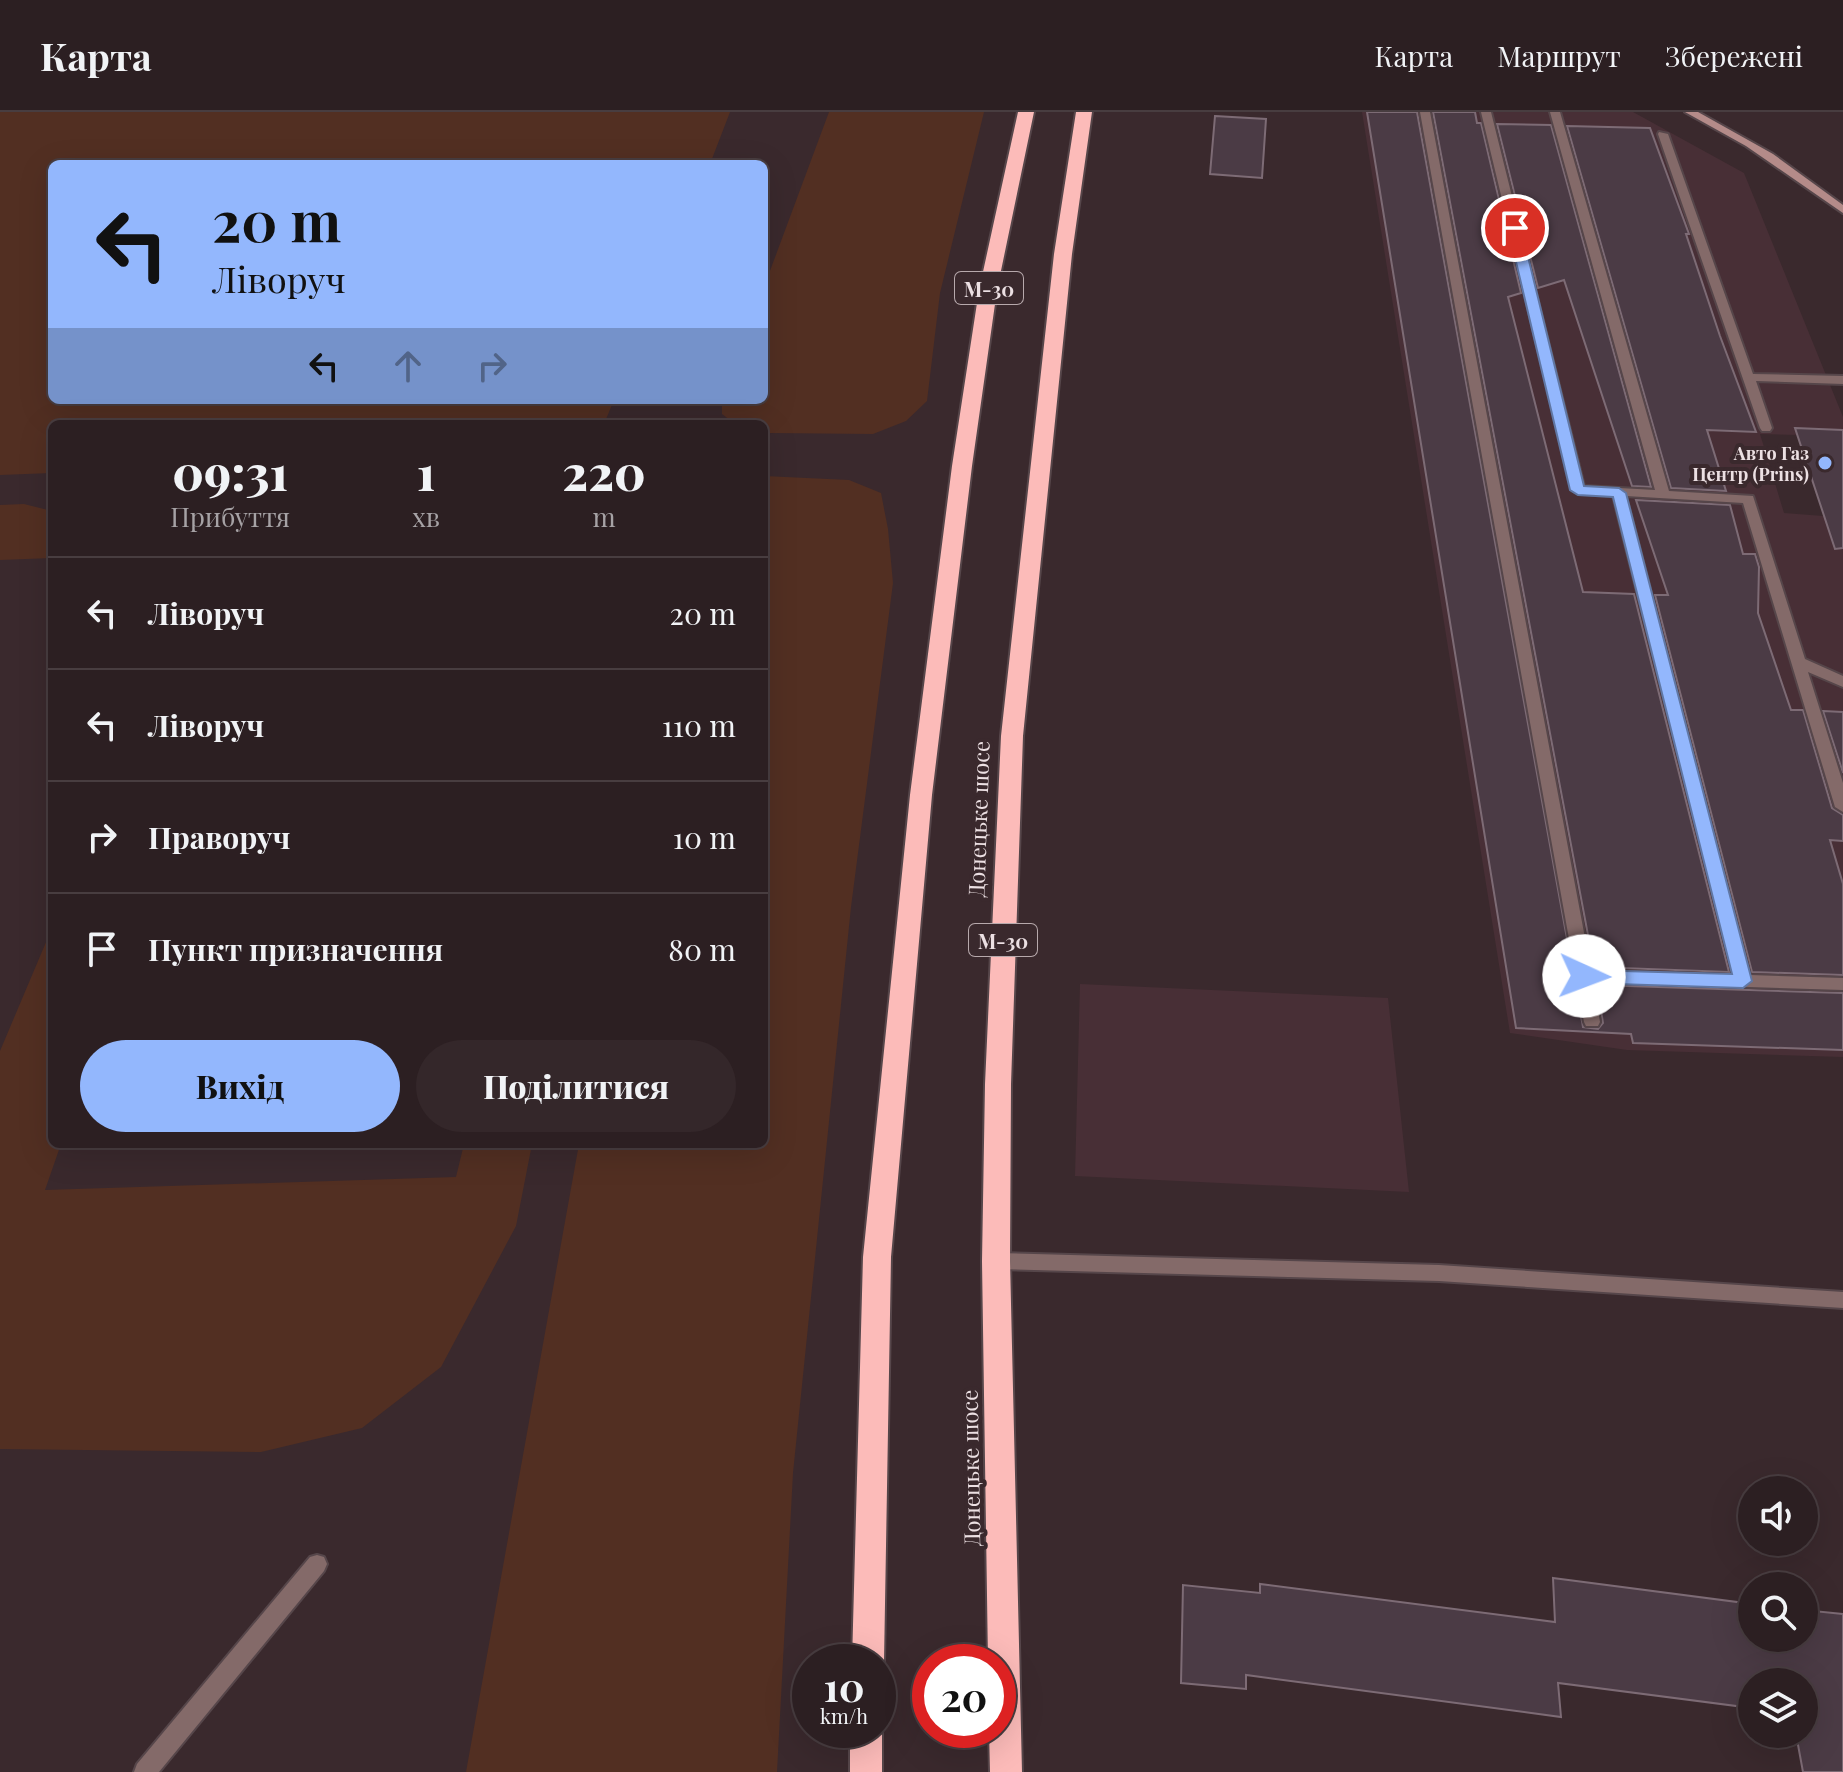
<!DOCTYPE html>
<html lang="uk">
<head>
<meta charset="utf-8">
<style>
  :root { --surface:#2c1f22; --page:#34272a; --text:#f1f3f6; --muted:#a6a2a5; --line:#483d40; --accent:#93b7fd }
  body { margin:0; font-family:"Playfair Display",serif; background:var(--page); color:var(--text); height:100vh; display:flex; flex-direction:column; font-size:30px; white-space:nowrap }
  * { box-sizing:border-box; margin:0 }
  p { font-size:26px; color:var(--muted) }
  .icon { flex:none; width:44px; height:44px; fill:none; stroke:currentColor; stroke-width:2; stroke-linecap:round; stroke-linejoin:round }
  .map { position:relative; flex:1; overflow:hidden }
  .side { position:absolute; left:48px; top:308px; width:720px; height:728px; display:flex; flex-direction:column; background:var(--surface); border-radius:12px; box-shadow:0 8px 32px #0002,0 0 0 2px var(--line) }
  .side>* { flex:none }
  .guide { position:absolute; left:48px; top:48px; width:720px; height:244px; border-radius:12px; box-shadow:0 8px 32px #0002,0 0 0 2px var(--line); background:#93b7fd; color:#111; overflow:hidden }
  .controls { position:absolute; left:1738px; top:1364px; display:grid; gap:16px }
  .controls a { display:grid; place-items:center; width:80px; height:80px; border-radius:50%; background:var(--surface); box-shadow:0 8px 32px #0002,0 0 0 2px var(--line); font-size:40px }
  .speed { position:absolute; left:792px; top:1532px; display:flex; gap:16px; font-size:40px; font-weight:700; text-align:center }
  .speed>* { display:grid; place-content:center; width:104px; height:104px; border-radius:50%; background:var(--surface); box-shadow:0 8px 32px #0002,0 0 0 2px var(--line); line-height:1 }
  .speed small { font-size:20px; font-weight:400 }
  .speed .limit { border:12px solid #d22; background:#fff; color:#111 }
  .pin { position:absolute; display:grid; place-items:center; width:68px; height:68px; color:#fff; margin:-34px; border:4px solid #fff; border-radius:50%; box-shadow:0 2px 8px #0007 }
  .me { position:absolute; width:88px; margin:-44px; rotate:92deg; stroke-linejoin:round; filter:drop-shadow(0 0 6px #0008) }
  .turn { display:flex; align-items:center; gap:28px; height:168px; padding:0 32px; font-size:36px }
  .turn .icon { width:104px; height:104px; stroke-width:2.5 }
  .turn b { display:block; font-size:56px; line-height:68px }
  .lanes { display:flex; align-items:center; height:76px; padding:0 32px; background:#0003; justify-content:center; gap:40px; direction:ltr }
  .lanes .off { opacity:.35 }
  .eta { display:flex; justify-content:space-evenly; align-items:center; height:136px; text-align:center }
  .eta b { font-size:48px; font-weight:800; line-height:56px }
  .action { display:flex; gap:16px; margin-top:auto; padding:16px 32px }
  .action a { flex:1; height:92px; border-radius:48px; background:var(--accent); color:#111; font-size:32px; font-weight:800; line-height:92px; text-align:center }
  .action a+a { background:var(--page); color:var(--text) }
  ul { padding:0; list-style:none }
  li { display:flex; align-items:center; gap:24px; height:112px; padding:0 32px; border-top:2px solid var(--line) }
  li div { flex:1 }
  li b { display:block; font-size:30px }
  li em { font-style:normal }
  header { display:flex; align-items:center; gap:48px; box-sizing:border-box; height:112px; padding:0 40px; background:var(--surface); border-bottom:2px solid var(--line) }
  header strong { font-size:38px }
  nav { display:flex; gap:44px; margin-inline-start:auto; font-size:28px }
  .map>svg:first-child { display:block }
</style>
</head>
<body>
<header>
<strong>Карта</strong>
<nav><a>Карта</a><a>Маршрут</a><a>Збережені</a></nav>
</header>
<div class="map">
<svg width="1843" height="1660" viewBox="0 0 1843 1660">
  <rect width="100%" height="100%" fill="#3a292d"/>
  <path fill="#482f36" d="M 1362,0 L 1633,0 L 1744,61 L 1843,305 L 1843,324 L 1760,322 L 1784,401 L 1836,405 L 1843,424 L 1843,945 L 1627,938 L 1510,921 Z
    M 1080,872 L 1388,886 L 1409,1080 L 1075,1064 Z"/>
  <path fill="#522f22" d="M 0,0 L 730,0 L 710,52 L 52,52 L 52,288 L 614,288 L 604,312 L 52,312 L 52,361 L 0,363 Z
    M 829,0 L 984,0 L 940,181 L 927,289 L 906,309 L 873,322 L 769,321 L 764,320 L 764,312 L 735,312 L 722,302 L 722,288 L 764,288 L 764,175 Z
    M 764,364 L 849,368 L 881,381 L 888,417 L 893,471 L 851,795 L 793,1361 L 777,1660 L 466,1660 L 579,1032 L 764,1032 Z
    M 24,392 L 52,399 L 52,446 L 0,448 L 0,393 Z
    M 52,816 L 52,1032 L 61,1032 L 45,1078 L 456,1065 L 464,1032 L 532,1032 L 516,1114 L 441,1255 L 362,1316 L 261,1340 L 0,1337 L 0,939 Z"/>
  <path fill="#4b3b45" stroke="#7d6b75" stroke-width="2" d="M 1367,0 L 1417,0 L 1583,915 L 1598,917 L 1603,911 L 1597,873 L 1843,881 L 1843,938 L 1633,931 L 1631,922 L 1516,916 Z
    M 1433,0 L 1475,0 L 1477,11 L 1481,11 L 1521,181 L 1508,185 L 1583,480 L 1634,482 L 1729,860 L 1594,855 Z
    M 1215,4 L 1266,7 L 1262,66 L 1210,62 Z
    M 1497,12 L 1551,13 L 1651,375 L 1632,374 L 1564,168 L 1538,176 Z
    M 1567,14 L 1650,16 L 1689,122 L 1686,122 L 1720,224 L 1756,320 L 1707,318 L 1726,379 L 1671,376 Z
    M 1795,316 L 1843,318 L 1843,436 L 1835,437 Z
    M 1636,388 L 1730,393 L 1743,442 L 1755,442 L 1759,455 L 1758,501 L 1791,598 L 1803,598 L 1832,696 L 1843,703 L 1843,729 L 1830,728 L 1843,772 L 1843,863 L 1752,860 L 1655,483 L 1668,483 Z
    M 1823,599 L 1843,600 L 1843,661 Z
    M 1553,1466 L 1752,1492 L 1752,1526 L 1804,1526 L 1804,1498 L 1843,1502 L 1843,1660 L 1803,1660 L 1796,1622 L 1804,1622 L 1804,1570 L 1752,1570 L 1752,1596 L 1558,1571 L 1561,1605 L 1246,1563 L 1246,1577 L 1181,1571 L 1183,1473 L 1260,1481 L 1260,1472 L 1555,1510 Z"/>
  <g fill="none" stroke-linecap="round" stroke-linejoin="round">
    <g stroke="#56464a" stroke-width="4">
      <path id="lane" d="M 1420,0 L 1430,0 L 1591,858 L 1733,863 L 1613,384 L 1578,382 L 1572,378 L 1481,0 L 1491,0 L 1584,374 L 1655,378 L 1550,0 L 1560,0 L 1669,379 L 1753,384 L 1805,547 L 1843,564 L 1843,575 L 1808,560 L 1843,671 L 1843,700 L 1835,695 L 1743,391 L 1626,384 L 1750,863 L 1843,866 L 1843,878 L 1593,870 L 1600,910 L 1598,914 L 1586,914 L 1584,910 Z
        M 1659,20 L 1668,22 L 1753,262 L 1843,264 L 1843,272 L 1756,269 L 1772,316 L 1770,319 L 1762,319 L 1760,316 L 1658,22 Z
        M 996,1141 L 1439,1153 L 1843,1180 L 1843,1196 L 1439,1169 L 996,1157 L 990,1154 L 987,1149 L 990,1144 Z
        M 317,1443 L 324,1445 L 327,1452 L 324,1459 L 159,1660 L 134,1660 L 137,1652 L 310,1445 Z"/>
    </g>
    <g stroke="#56464a" stroke-width="4">
      <path id="secondary" d="M 1685,0 L 1698,0 L 1773,42 L 1843,93 L 1843,101 L 1746,34 Z"/>
    </g>
    <g stroke="#56464a" stroke-width="4">
      <path id="highway" d="M 1018,0 L 1034,0 L 997,178 L 972,354 L 932,683 L 891,1145 L 884,1550 L 878,1561 L 878,1550 L 852,1550 L 863,1145 L 910,683 L 952,354 L 979,178 Z
        M 1076,0 L 1092,0 L 1072,142 L 1023,624 L 1011,972 L 1010,1149 L 1022,1660 L 990,1660 L 989,1618 L 998,1618 L 998,1550 L 988,1550 L 982,1149 L 985,972 L 1001,624 L 1054,142 Z
        M 878,1609 L 882,1618 L 882,1660 L 850,1660 L 850,1618 L 878,1618 Z"/>
    </g>
    <use href="#lane" fill="#846a69" fill-rule="evenodd"/>
    <use href="#secondary" fill="#b48b89" fill-rule="evenodd"/>
    <use href="#highway" fill="#fcbbb9" fill-rule="evenodd"/>
  </g>
  <path fill="#93b7fd" stroke="#6077a4" stroke-width="2" d="M 1515,113 L 1521,116 L 1584,374 L 1619,376 L 1626,381 L 1752,869 L 1743,876 L 1584,871 L 1575,864 L 1584,858 L 1732,862 L 1613,385 L 1578,383 L 1570,378 L 1508,116 Z"/>
  <circle fill="#93b7fd" stroke="#3a292d" stroke-width="3" cx="1825" cy="351" r="8"/>
  <g text-anchor="middle" dominant-baseline="central" stroke-width="8" stroke-linejoin="round" paint-order="stroke">
    <g font-size="18" font-weight="bold" fill="#ece0e3" stroke="#3a292d" text-anchor="end">
      <text x="1809" y="341">Авто Газ<tspan x="1809" dy="21">Центр (Prins)</tspan></text>
    </g>
    <g fill="#3a292d" stroke="#b7a9ac" stroke-width="2">
      <rect x="955" y="160" width="68" height="32" rx="6"/>
      <rect x="969" y="812" width="68" height="32" rx="6"/>
    </g>
    <g font-size="20" font-weight="bold" fill="#ece0e3">
      <text x="989" y="176">М-30</text>
      <text x="1003" y="828">М-30</text>
    </g>
    <g font-size="22" fill="#ece0e3" stroke="#3a292d">
      <text transform="translate(978 707) rotate(-88)">Донецьке шосе</text>
      <text transform="translate(970 1356) rotate(-91)">Донецьке шосе</text>
    </g>
  </g>
</svg>
<div class="controls">
<a><svg class="icon" aria-label="sound" viewBox="0 0 24 24"><path d="M4 9h4l5-4v14l-5-4H4zM17 9q2 3 0 6"/></svg></a>
<a><svg class="icon" aria-label="search" viewBox="0 0 24 24"><circle cx="10" cy="10" r="6"/><path d="M15 15l6 6"/></svg></a>
<a><svg class="icon" aria-label="layers" viewBox="0 0 24 24"><path d="M12 4l9 5-9 5-9-5zM3 14l9 5 9-5"/></svg></a>
</div>
<div class="speed"><div>10<small>km/h</small></div><div class="limit">20</div></div>
<div class="pin" style="left:1515px;top:116px;background:#d93025"><svg class="icon" aria-label="arrive" viewBox="0 0 24 24"><path d="M6 21V4h12l-3 4 3 4H6"/></svg></div>
<svg class="me" style="left:1584px;top:864px" viewBox="-20 -20 40 40"><circle r="19" fill="#fff"/><path d="M0-13L10 11 0 6-10 11z" fill="#93b7fd"/></svg>
<div class="guide">
<div class="turn"><svg class="icon" aria-label="left" viewBox="0 0 24 24"><path d="M17 20v-9H6M10 6l-5 5 5 5"/></svg><div><b>20 m</b>Ліворуч</div></div>
<div class="lanes"><svg class="icon" aria-label="left" viewBox="0 0 24 24"><path d="M17 20v-9H6M10 6l-5 5 5 5"/></svg><svg class="icon off" aria-label="ahead" viewBox="0 0 24 24"><path d="M12 20V5M6 11l6-6 6 6"/></svg><svg class="icon off" aria-label="right" viewBox="0 0 24 24"><path d="M7 20v-9h11M14 6l5 5-5 5"/></svg></div>
</div>
<section class="side">
<div class="eta">
<div><b>09:31</b><p>Прибуття</p></div>
<div><b>1</b><p>хв</p></div>
<div><b>220</b><p>m</p></div>
</div>
<ul>
<li><svg class="icon" aria-label="left" viewBox="0 0 24 24"><path d="M17 20v-9H6M10 6l-5 5 5 5"/></svg><div><b>Ліворуч</b></div><em>20 m</em></li>
<li><svg class="icon" aria-label="left" viewBox="0 0 24 24"><path d="M17 20v-9H6M10 6l-5 5 5 5"/></svg><div><b>Ліворуч</b></div><em>110 m</em></li>
<li><svg class="icon" aria-label="right" viewBox="0 0 24 24"><path d="M7 20v-9h11M14 6l5 5-5 5"/></svg><div><b>Праворуч</b></div><em>10 m</em></li>
<li><svg class="icon" aria-label="arrive" viewBox="0 0 24 24"><path d="M6 21V4h12l-3 4 3 4H6"/></svg><div><b>Пункт призначення</b></div><em>80 m</em></li>
</ul>
<div class="action"><a>Вихід</a><a>Поділитися</a></div>
</section>
</div>
</body>
</html>
